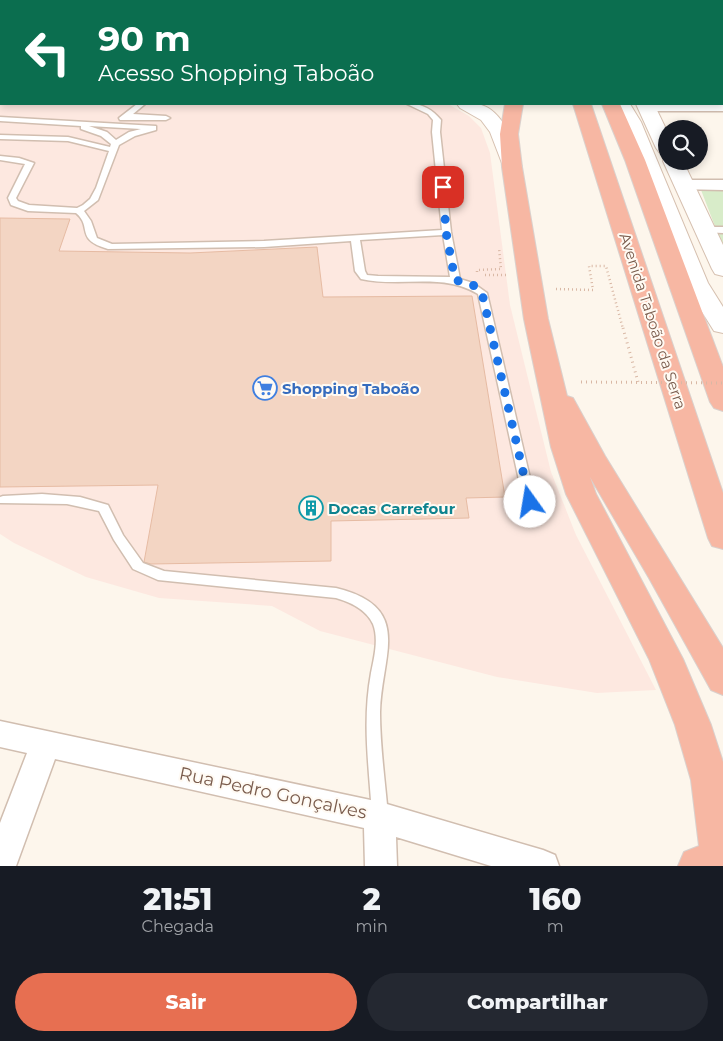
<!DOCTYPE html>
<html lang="pt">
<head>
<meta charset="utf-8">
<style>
  :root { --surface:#171b24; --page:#242831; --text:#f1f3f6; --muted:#9ea1a6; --accent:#e76f51 }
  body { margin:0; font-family:Montserrat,sans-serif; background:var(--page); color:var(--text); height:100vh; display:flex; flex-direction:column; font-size:19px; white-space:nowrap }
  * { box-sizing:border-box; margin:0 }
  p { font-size:16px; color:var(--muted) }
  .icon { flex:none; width:28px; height:28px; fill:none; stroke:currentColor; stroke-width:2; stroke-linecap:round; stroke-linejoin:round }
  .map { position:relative; height:866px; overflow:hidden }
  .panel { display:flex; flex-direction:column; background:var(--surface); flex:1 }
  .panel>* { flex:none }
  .top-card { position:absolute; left:0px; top:0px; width:724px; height:105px; box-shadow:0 2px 8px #0003; background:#0b6e4f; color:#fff; overflow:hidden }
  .fabs { position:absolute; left:658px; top:120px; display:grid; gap:10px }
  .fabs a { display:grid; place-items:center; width:50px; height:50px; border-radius:50%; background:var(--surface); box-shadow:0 2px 8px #0003; font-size:25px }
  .pin { position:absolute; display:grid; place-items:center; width:42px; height:42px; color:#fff; margin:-21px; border-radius:10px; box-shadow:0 2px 8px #0006 }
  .me { position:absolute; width:55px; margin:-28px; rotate:347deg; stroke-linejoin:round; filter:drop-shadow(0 0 4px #0008) }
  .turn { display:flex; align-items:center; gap:18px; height:105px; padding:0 15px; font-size:22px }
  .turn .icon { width:65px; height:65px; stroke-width:2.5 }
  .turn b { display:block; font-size:35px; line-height:42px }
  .eta { display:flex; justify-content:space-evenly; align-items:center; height:85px; text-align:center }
  .eta b { font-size:30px; font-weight:800; line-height:35px }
  .button { display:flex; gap:10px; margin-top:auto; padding:10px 15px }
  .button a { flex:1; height:58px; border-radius:30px; background:var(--accent); color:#fff; font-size:20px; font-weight:800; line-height:58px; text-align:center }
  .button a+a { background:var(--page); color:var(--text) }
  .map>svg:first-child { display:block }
</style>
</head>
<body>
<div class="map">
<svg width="723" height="866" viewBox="0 0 723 866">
  <rect width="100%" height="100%" fill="#fdf6ec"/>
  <path fill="#fde8e0" d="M 0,39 L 1,104 L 448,104 L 469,116 L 481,128 L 490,153 L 510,305 L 551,472 L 576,535 L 656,690 L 597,693 L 497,677 L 320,631 L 272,606 L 159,598 L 86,577 L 14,543 L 0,534 Z"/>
  <path fill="#d8ecc9" d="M 701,190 L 723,191 L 723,247 Z"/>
  <path fill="#f3d5c3" stroke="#e6bba3" d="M 0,218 L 70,219 L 59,251 L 190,253 L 317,247 L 323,297 L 472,296 L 505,497 L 466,498 L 469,518 L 331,521 L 331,561 L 151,564 L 144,562 L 158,485 L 0,487 Z"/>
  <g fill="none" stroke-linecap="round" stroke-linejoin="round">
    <g stroke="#d1beb0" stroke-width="3">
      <path id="lane" d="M 108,0 L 115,0 L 116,1 L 109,1 Z
        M 0,47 L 1,47 L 1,51 L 0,51 Z
        M 137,104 L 145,104 L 133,114 L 166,116 L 170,118 L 166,120 L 120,120 L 119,118 Z
        M 407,104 C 422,103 432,109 441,120 L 440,132 L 451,232 L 460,279 L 473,283 L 487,293 L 540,521 L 538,524 L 530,524 L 528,521 L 478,294 C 442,272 400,288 361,279 L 355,271 L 351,241 L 264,247 L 108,249 C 74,239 93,227 76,213 L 28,211 L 11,205 L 8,198 L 25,164 L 0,160 L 0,156 L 19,158 L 34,163 L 16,198 L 18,201 L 29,205 L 77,208 L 83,205 L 90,199 L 96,188 L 109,151 L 68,141 L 0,139 L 0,135 L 68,137 L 110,147 L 111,144 L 101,136 L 81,129 L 81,126 L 0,121 L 0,117 L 156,126 L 156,130 L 135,136 L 119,145 L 98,200 L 84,211 L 91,221 L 97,238 L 112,244 L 264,241 L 442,230 L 432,132 L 433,120 L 428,114 ZM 89,126 L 141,129 L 129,132 L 116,140 L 107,132 ZM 443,235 L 450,277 L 378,276 L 367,275 L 365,271 L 360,240 Z
        M 705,227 L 723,227 L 723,233 L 702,232 L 701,230 Z
        M 42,494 L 80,497 L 108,505 L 123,535 L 143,563 L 164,571 L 336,588 C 415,607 381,656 380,712 C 380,746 385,781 388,815 L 386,820 L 380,822 L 374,820 L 372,815 C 369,766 362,722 371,673 C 374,658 379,639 373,624 C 366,609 350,602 336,598 L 158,580 L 133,569 L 114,540 L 99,511 L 67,504 L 0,503 L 0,497 L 3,496 Z"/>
    </g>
    <g stroke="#d1beb0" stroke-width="3">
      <path id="street" d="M 444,0 L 466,0 L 467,1 L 445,1 Z
        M 722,44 L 723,44 L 723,52 L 722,52 Z
        M 723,103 L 723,111 L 647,111 L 642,110 L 640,107 L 642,104 Z
        M 684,180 L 723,180 L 723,190 L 678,189 L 676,185 L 678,181 Z
        M 0,721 L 380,802 L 543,850 L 555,855 L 559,866 L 491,866 L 396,837 L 397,866 L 365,866 L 364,828 L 55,759 L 16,866 L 0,866 L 0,823 L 27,753 L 0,747 Z"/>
    </g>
    <g stroke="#d6c0b0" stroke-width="2">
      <path id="secondary" d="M 590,0 L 604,0 L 604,1 L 590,1 Z
        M 0,14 L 1,14 L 1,24 L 0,24 Z
        M 457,104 C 463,104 471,103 477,104 C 504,108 514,146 522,167 L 519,171 L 512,173 L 505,171 L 490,132 L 481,120 L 460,108 Z
        M 612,104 L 630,104 L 641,122 L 708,283 L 723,307 L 723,333 L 714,331 L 684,283 L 623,122 Z
        M 636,104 L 654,104 L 666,129 L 666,154 L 659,152 L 656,148 Z
        M 666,157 L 666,161 L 683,161 L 723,245 L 723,276 L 715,274 L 712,269 L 663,161 Z"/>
    </g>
    <g stroke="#dad1cd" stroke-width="2">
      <path id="highway" d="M 517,0 L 531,0 L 531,1 L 517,1 Z
        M 538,0 L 552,0 L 552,1 L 538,1 Z
        M 560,0 L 575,0 L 575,1 L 560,1 Z
        M 582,0 L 596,0 L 596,1 L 582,1 Z
        M 505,104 L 523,104 L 518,134 L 522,167 L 548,319 L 567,396 L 573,398 L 605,456 L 723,648 L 723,695 L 711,690 L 649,578 L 590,477 L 596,494 L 683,659 L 711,725 L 723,762 L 723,866 L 678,866 L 684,852 L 699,846 L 691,780 L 675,725 L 649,659 L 566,494 L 551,447 L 524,319 L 502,167 L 500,134 Z
        M 573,104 L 591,104 L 723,493 L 723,549 L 712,546 L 708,538 Z
        M 602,104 L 620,104 L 645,160 L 723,367 L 723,411 L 714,408 L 710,402 L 625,160 Z"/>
    </g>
    <path stroke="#d9b8a5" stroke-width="2.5" stroke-dasharray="1 3" stroke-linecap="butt" d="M 477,272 L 477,270 L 501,269 L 499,248
      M 485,275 L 506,275
      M 556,289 L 593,290 L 589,266 L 606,266 L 623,329"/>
    <path stroke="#d9b8a5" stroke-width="3" stroke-dasharray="1 4" stroke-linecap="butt" d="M 623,328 L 638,382"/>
    <use href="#lane" fill="#fff" fill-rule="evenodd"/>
    <use href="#street" fill="#fff" fill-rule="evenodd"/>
    <use href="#secondary" fill="#fff" fill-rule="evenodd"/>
    <use href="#highway" fill="#f7b7a3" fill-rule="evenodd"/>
    <path stroke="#d9b8a5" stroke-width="3" stroke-dasharray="1 4" stroke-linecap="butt" d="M 581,382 L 723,383"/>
  </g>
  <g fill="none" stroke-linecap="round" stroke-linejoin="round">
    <path stroke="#1a73e8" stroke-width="9" stroke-dasharray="0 16.2" d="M 443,187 L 446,232 L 455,280 L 473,285 L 482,293 L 530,502"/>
  </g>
  <defs>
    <g id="supermarket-ring" transform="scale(1.25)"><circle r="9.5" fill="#fffaf3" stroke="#3f7fe0" stroke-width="1.5"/><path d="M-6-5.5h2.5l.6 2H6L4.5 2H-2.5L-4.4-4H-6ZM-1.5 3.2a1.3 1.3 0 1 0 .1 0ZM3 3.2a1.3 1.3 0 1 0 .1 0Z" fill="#3f7fe0"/></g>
    <g id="building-ring" transform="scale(1.25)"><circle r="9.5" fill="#fffaf3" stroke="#0f9aa8" stroke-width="1.5"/><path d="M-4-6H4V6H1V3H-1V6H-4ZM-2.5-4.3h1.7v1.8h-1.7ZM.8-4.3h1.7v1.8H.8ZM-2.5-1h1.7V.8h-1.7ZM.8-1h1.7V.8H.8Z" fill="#0f9aa8"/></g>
  </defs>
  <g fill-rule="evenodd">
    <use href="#supermarket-ring" x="265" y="388"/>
    <use href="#building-ring" x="311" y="508"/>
  </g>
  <g text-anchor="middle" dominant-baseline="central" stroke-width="4" stroke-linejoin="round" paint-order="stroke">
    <g font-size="15" fill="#7a5c4d" stroke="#fffaf3">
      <text transform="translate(653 321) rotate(72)">Avenida Taboão da Serra</text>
    </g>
    <g font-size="15" font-weight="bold" fill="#366cbe" stroke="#fffaf3" text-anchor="start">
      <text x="282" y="388">Shopping Taboão</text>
    </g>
    <g font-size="15" font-weight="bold" fill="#0d838f" stroke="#fffaf3" text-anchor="start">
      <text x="328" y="508">Docas Carrefour</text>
    </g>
    <g font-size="18" fill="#7a5c4d" stroke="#fffaf3">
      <text transform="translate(273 793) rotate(12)">Rua Pedro Gonçalves</text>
    </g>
  </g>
</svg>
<div class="fabs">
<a><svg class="icon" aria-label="search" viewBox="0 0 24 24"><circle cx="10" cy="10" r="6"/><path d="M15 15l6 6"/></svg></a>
</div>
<div class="pin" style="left:443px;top:187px;background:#d93025"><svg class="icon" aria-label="arrive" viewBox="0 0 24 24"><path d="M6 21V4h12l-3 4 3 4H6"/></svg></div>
<svg class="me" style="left:530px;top:502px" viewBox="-20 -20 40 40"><circle r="19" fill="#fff"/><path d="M0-13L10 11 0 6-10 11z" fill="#1a73e8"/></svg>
<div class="top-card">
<div class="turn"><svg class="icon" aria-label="left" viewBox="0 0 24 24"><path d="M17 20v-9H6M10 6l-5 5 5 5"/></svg><div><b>90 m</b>Acesso Shopping Taboão</div></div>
</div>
</div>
<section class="panel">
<div class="eta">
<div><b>21:51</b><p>Chegada</p></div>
<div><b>2</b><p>min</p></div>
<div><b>160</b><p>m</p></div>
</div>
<div class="button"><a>Sair</a><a>Compartilhar</a></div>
</section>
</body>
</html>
